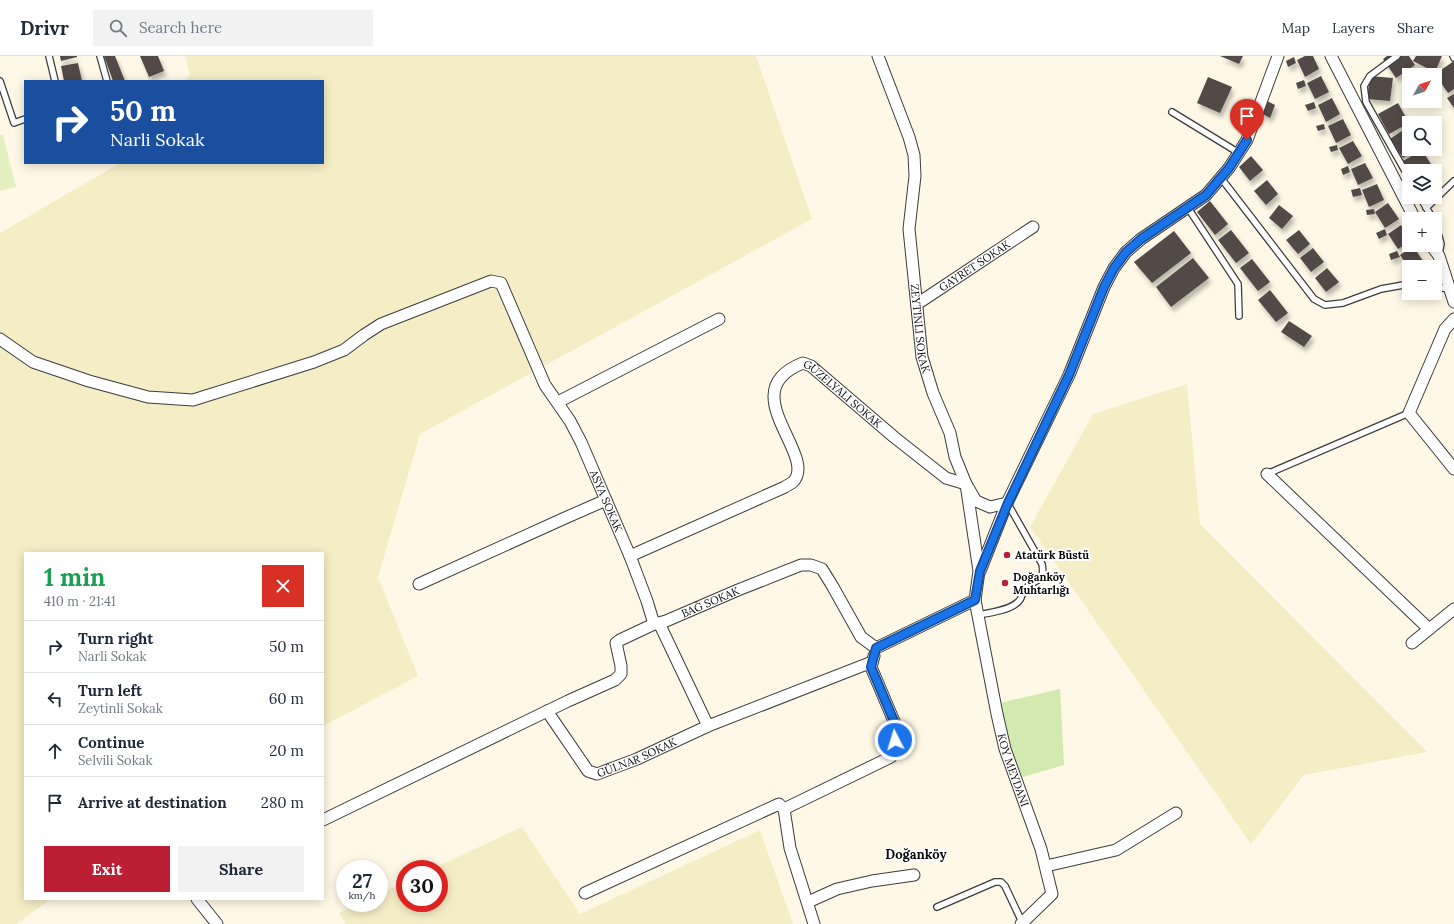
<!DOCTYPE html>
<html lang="en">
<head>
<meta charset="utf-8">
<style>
  :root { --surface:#fff; --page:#f2f2f3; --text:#1f2937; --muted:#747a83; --line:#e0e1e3; --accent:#bc1f33 }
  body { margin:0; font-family:Lora,serif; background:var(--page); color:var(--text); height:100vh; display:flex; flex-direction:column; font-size:15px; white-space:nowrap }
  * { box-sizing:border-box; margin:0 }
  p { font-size:13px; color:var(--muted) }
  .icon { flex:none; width:22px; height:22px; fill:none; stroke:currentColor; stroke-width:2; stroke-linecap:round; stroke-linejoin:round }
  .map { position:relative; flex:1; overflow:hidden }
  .side { position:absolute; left:24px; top:496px; width:300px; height:348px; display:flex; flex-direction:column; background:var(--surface); border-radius:0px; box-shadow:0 2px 10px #0003 }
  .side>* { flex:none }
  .banner { position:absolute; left:24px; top:24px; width:300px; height:84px; border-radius:0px; box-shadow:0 2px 10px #0003; background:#1a4fa0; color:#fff; overflow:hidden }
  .needle { width:26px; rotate:50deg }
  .fabs { position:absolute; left:1402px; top:12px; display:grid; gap:8px }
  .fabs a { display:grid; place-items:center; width:40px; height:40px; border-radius:0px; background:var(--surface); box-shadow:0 2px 10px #0003; font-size:20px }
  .speed { position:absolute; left:336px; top:804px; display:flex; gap:8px; font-size:20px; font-weight:700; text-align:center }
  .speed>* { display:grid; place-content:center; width:52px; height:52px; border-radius:50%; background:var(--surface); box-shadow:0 2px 10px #0003; line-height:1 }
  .speed small { font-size:10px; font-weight:400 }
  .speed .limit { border:6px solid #d22; background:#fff; color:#111 }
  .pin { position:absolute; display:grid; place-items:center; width:34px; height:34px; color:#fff; margin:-41px -17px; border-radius:50% 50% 50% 0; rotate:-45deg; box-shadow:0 0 4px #0007 }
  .pin .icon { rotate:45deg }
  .me { position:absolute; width:44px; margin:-22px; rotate:355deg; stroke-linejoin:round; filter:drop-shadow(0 0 3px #0008) }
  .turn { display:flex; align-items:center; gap:14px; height:84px; padding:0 20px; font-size:18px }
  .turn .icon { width:52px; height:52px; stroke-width:2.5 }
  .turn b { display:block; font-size:28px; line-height:34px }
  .round { display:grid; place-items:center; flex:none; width:42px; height:42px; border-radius:0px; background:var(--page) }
  .summary { display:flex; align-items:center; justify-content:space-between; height:68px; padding:0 20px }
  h1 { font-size:24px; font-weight:700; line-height:30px; color:#1e9e55 }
  .button { display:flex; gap:8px; margin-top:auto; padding:8px 20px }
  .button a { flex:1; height:46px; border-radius:0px; background:var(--accent); color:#fff; font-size:16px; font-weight:700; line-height:46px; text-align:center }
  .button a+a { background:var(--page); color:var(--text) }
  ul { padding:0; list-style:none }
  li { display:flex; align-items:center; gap:12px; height:52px; padding:0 20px; border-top:1px solid var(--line) }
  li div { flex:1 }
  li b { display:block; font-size:15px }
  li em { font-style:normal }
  header { display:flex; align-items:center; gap:24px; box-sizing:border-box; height:56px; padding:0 20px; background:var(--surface); border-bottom:1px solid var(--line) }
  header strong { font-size:19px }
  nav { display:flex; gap:22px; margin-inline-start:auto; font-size:14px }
  .search { width:280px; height:36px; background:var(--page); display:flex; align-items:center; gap:10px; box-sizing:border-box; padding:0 14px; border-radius:0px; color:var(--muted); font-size:15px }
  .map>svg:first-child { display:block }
</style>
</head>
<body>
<header>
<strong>Drivr</strong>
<div class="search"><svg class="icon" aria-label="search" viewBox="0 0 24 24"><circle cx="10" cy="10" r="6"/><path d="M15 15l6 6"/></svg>Search here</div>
<nav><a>Map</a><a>Layers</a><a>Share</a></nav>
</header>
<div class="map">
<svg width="1454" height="868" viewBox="0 0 1454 868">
  <defs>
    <filter id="shadow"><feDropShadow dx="2.5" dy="4.5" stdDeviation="2" flood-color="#0004"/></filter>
  </defs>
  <rect width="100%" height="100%" fill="#fff8e6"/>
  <path fill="#f5edc6" d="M 185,0 L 756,0 L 812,163 L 420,378 L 378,521 L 418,620 L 323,670 L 323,497 L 25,497 L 25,843 L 51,843 L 16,868 L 0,868 L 0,177 L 120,107 L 323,107 L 323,25 L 183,25 L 190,19 Z
    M 1187,328 L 1200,468 L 1427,696 L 1304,719 L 1251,788 L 1030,471 L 1093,358 Z
    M 522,771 L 580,858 L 760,774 L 793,868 L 346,868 L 339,857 L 361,847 L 379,847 L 379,838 L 405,826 L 405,847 L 439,847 L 439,813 L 432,813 Z"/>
  <path fill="#d2e9b0" d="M 1060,633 L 1064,709 L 1023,721 L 1017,718 L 1005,681 L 1000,647 Z"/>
  <path fill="#e4f0c2" d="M 0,79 L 3,79 L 16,131 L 0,135 Z"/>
  <path fill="#524a46" filter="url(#shadow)" d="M 60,0 L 77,0 L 77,1 L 61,5 Z
    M 104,0 L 115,0 L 125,25 L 113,25 Z
    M 140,0 L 158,0 L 164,15 L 149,21 Z
    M 1220,0 L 1243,0 L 1239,8 Z
    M 1305,0 L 1313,0 L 1319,13 L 1305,21 L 1297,4 Z
    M 1387,0 L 1409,0 L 1415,9 L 1396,22 L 1383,3 Z
    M 1416,0 L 1442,0 L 1435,16 L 1413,5 Z
    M 1294,1 L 1296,7 L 1288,11 L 1286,5 Z
    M 1454,5 L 1454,33 L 1448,37 L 1435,18 Z
    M 78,7 L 82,25 L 64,25 L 61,10 Z
    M 1321,20 L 1329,36 L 1315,43 L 1307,27 Z
    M 1370,20 L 1393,22 L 1390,45 L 1367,43 Z
    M 1208,21 L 1232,31 L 1220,57 L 1197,47 Z
    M 1304,24 L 1306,30 L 1298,33 L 1296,27 Z
    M 1454,38 L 1454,52 L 1447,42 Z
    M 1332,42 L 1340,58 L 1326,66 L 1318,49 Z
    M 1267,45 L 1275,49 L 1270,62 L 1261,57 Z
    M 1314,46 L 1316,52 L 1308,55 L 1305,49 Z
    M 1398,47 L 1409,67 L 1389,78 L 1378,58 Z
    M 1343,63 L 1351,79 L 1336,87 L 1328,70 Z
    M 1324,68 L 1325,73 L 1318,75 L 1316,70 Z
    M 1409,70 L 1409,93 L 1416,93 L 1403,102 L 1390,83 Z
    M 1353,85 L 1362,100 L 1348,108 L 1339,92 Z
    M 1337,89 L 1338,94 L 1331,96 L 1329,91 Z
    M 1422,94 L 1434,113 L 1430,115 L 1409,115 L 1403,105 Z
    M 1251,100 L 1263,114 L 1250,125 L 1239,111 Z
    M 1365,107 L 1373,122 L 1358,129 L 1351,113 Z
    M 1348,110 L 1350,116 L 1343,119 L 1341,113 Z
    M 1267,124 L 1278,138 L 1266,149 L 1254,135 Z
    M 1377,128 L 1384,144 L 1369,151 L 1362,134 Z
    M 1360,132 L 1362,139 L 1353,141 L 1351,134 Z
    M 1210,145 L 1228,168 L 1215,179 L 1197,156 Z
    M 1388,147 L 1399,163 L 1385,172 L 1375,156 Z
    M 1279,149 L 1293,160 L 1282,173 L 1269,162 Z
    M 1374,153 L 1375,158 L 1367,159 L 1366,154 Z
    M 1401,169 L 1409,181 L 1409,186 L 1398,193 L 1388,178 Z
    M 1385,173 L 1387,179 L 1379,183 L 1376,177 Z
    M 1231,174 L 1249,197 L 1236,207 L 1218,184 Z
    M 1299,174 L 1310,188 L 1298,198 L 1286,184 Z
    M 1174,175 L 1191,197 L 1152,227 L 1134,206 Z
    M 1413,190 L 1423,205 L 1415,211 L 1408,211 L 1400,199 Z
    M 1313,192 L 1324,206 L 1311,216 L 1300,202 Z
    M 1397,195 L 1400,201 L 1391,204 L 1389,198 Z
    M 1193,202 L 1209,222 L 1171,251 L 1156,231 Z
    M 1252,203 L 1270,226 L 1258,235 L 1240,212 Z
    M 1327,212 L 1339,226 L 1326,236 L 1315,222 Z
    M 1270,234 L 1288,257 L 1276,266 L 1258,244 Z
    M 1289,265 L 1312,280 L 1304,291 L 1281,276 Z"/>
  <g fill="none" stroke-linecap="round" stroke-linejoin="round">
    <g stroke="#3c3c3c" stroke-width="8">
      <path id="lane" d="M 49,0 L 55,25
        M 100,0 L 107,25
        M 1397,0 L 1370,20 L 1364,30 L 1366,46 L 1409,122
        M 1453,0 L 1454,2
        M 0,25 L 14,67 L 25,63
        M 1172,56 L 1239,97
        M 1221,122 L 1314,243 L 1325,249 L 1343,247 L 1381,233 L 1409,228
        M 1420,141 L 1433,163
        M 1188,152 L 1238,228 L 1239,260
        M 1426,152 L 1454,125
        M 1435,166 L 1441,188 L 1439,198
        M 1435,231 L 1450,233
        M 1267,418 L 1409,357
        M 978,559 C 990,557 1011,554 1019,545 C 1022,542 1022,537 1024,534 C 1033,523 1046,527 1042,508 L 1008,448
        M 937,851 L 995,826 L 1001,826 L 1005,830 L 1022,866"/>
    </g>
    <g stroke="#3c3c3c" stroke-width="13">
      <g id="street">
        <path id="s1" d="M 878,0 L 909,81 L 914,99 L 915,120 L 909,173 L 922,301 L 933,337 L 950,377 L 955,401 L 966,428 L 979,515 L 975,544 L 997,658 L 1005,693 L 1041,793 L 1052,838 L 1021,868"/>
        <path d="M 1331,0 L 1415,163"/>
        <path d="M 1431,189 L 1439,200 L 1454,246"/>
        <path id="s2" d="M 917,248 L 1033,171"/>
        <path d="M 1454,263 L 1445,273 L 1409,357 L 1454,413"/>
        <path id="s3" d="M 0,283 L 33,306 L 89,325 L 148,341 L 193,344 L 314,306 L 344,294 L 364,279 L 381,268 L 491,225 L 501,227 L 545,329 L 570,365 L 581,386 L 630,500 L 647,545 L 654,568"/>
        <path d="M 558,346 L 719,263"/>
        <path d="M 1267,418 L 1429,573"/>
        <path id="s4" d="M 630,500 L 785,431 C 787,429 791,428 793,426 C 819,399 731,335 803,307 L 811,310 L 894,381 L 946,422 L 966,428 L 976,445 L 990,451 L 1007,447"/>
        <path d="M 980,515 L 1007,447 L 1069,319 L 1104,231 L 1114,212 L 1126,196 L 1141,183 L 1206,139 L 1229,112 L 1247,84 L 1278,0"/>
        <path d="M 419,528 L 565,462 L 606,444"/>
        <path d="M 659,567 L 708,670"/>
        <path d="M 1412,587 L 1454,553"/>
        <path d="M 876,592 L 975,544"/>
        <path id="s5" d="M 547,655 L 588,715 L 597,718 L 637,703 L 708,670 L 872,606"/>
        <path d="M 784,753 L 891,701 L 895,684 L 896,670 L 871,611 L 874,600"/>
        <path id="s6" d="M 323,764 L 568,645 L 615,624 L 621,618 L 621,610 L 616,587 L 620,584 L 654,568 L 666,565 L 738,534 L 801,509 L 811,509 L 822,513 L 833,531 L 861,581 L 876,592"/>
        <path d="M 1046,810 L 1116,794 L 1176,757"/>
        <path d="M 585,837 L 779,748 L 784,753 L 790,792 L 814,868"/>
        <path d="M 197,843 L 217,868"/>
        <path d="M 808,846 L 837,833 L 872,825 L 914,819"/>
      </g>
    </g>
    <use href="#lane" stroke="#fff" stroke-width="5.5"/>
    <use href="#street" stroke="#fff" stroke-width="11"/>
  </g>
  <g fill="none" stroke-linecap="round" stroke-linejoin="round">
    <g stroke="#114b97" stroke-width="10">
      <path id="route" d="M 895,684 L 896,670 L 871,611 L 876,592 L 975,544 L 980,515 L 1008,447 L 1069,319 L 1104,231 L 1114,212 L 1126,196 L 1141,183 L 1206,139 L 1229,112 L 1247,84"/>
    </g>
    <use href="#route" stroke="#1a73e8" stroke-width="7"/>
  </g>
  <g fill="#bc1f33" stroke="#fff" stroke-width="1.5">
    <circle cx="1007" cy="499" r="4"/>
    <circle cx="1005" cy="527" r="4"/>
  </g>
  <g text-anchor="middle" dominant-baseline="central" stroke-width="4" stroke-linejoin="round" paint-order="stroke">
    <g font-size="11" fill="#090909" stroke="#fff">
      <text stroke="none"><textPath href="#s2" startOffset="69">GAYRET SOKAK</textPath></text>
      <text stroke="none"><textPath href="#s1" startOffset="280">ZEYTINLI SOKAK</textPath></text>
      <text stroke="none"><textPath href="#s4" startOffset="368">GÜZELYALI SOKAK</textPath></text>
      <text stroke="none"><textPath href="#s3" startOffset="781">ASYA SOKAK</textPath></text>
      <text stroke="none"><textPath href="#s6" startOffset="467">BAĞ SOKAK</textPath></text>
      <text stroke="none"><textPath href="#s5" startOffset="125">GÜLNAR SOKAK</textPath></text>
      <text stroke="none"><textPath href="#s1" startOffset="735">KOY MEYDANI</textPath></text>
    </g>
    <g font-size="11" font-weight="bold" fill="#090909" stroke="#fff" text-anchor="start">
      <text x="1015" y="499">Atatürk Büstü</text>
      <text x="1013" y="521">Doğanköy<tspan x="1013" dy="13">Muhtarlığı</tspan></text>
    </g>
    <g font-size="13" font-weight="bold" fill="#090909" stroke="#fff">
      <text x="916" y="798">Doğanköy</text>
    </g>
  </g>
</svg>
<div class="fabs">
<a><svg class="needle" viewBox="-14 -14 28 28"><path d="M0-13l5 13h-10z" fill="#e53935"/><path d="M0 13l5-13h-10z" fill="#747a83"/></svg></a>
<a><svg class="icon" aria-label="search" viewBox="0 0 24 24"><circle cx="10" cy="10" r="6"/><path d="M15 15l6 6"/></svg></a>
<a><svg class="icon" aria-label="layers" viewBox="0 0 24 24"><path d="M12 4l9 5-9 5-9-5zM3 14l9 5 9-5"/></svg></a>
<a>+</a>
<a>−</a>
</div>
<div class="speed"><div>27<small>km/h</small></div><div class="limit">30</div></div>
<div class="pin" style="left:1247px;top:84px;background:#d93025"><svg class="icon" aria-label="arrive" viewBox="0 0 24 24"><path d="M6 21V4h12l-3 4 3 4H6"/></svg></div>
<svg class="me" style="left:895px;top:684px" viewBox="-20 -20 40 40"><circle r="17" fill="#1a73e8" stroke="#fff" stroke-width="3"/><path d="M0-11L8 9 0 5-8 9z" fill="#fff"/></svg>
<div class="banner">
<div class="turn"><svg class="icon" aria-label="right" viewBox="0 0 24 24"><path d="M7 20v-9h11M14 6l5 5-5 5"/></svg><div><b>50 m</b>Narli Sokak</div></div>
</div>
<section class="side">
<div class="summary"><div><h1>1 min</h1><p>410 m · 21:41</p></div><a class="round" style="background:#d93025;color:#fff"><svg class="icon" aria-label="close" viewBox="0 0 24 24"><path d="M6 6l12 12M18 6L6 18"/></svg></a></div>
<ul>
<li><svg class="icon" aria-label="right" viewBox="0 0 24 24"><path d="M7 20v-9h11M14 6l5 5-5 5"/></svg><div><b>Turn right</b><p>Narli Sokak</p></div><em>50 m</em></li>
<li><svg class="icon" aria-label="left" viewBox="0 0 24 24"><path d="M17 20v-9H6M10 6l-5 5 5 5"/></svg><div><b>Turn left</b><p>Zeytinli Sokak</p></div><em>60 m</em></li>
<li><svg class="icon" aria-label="ahead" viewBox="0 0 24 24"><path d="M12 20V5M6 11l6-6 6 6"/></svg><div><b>Continue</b><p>Selvili Sokak</p></div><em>20 m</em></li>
<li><svg class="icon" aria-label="arrive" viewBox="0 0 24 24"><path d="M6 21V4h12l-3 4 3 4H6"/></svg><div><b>Arrive at destination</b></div><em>280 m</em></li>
</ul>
<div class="button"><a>Exit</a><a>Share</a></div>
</section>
</div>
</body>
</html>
